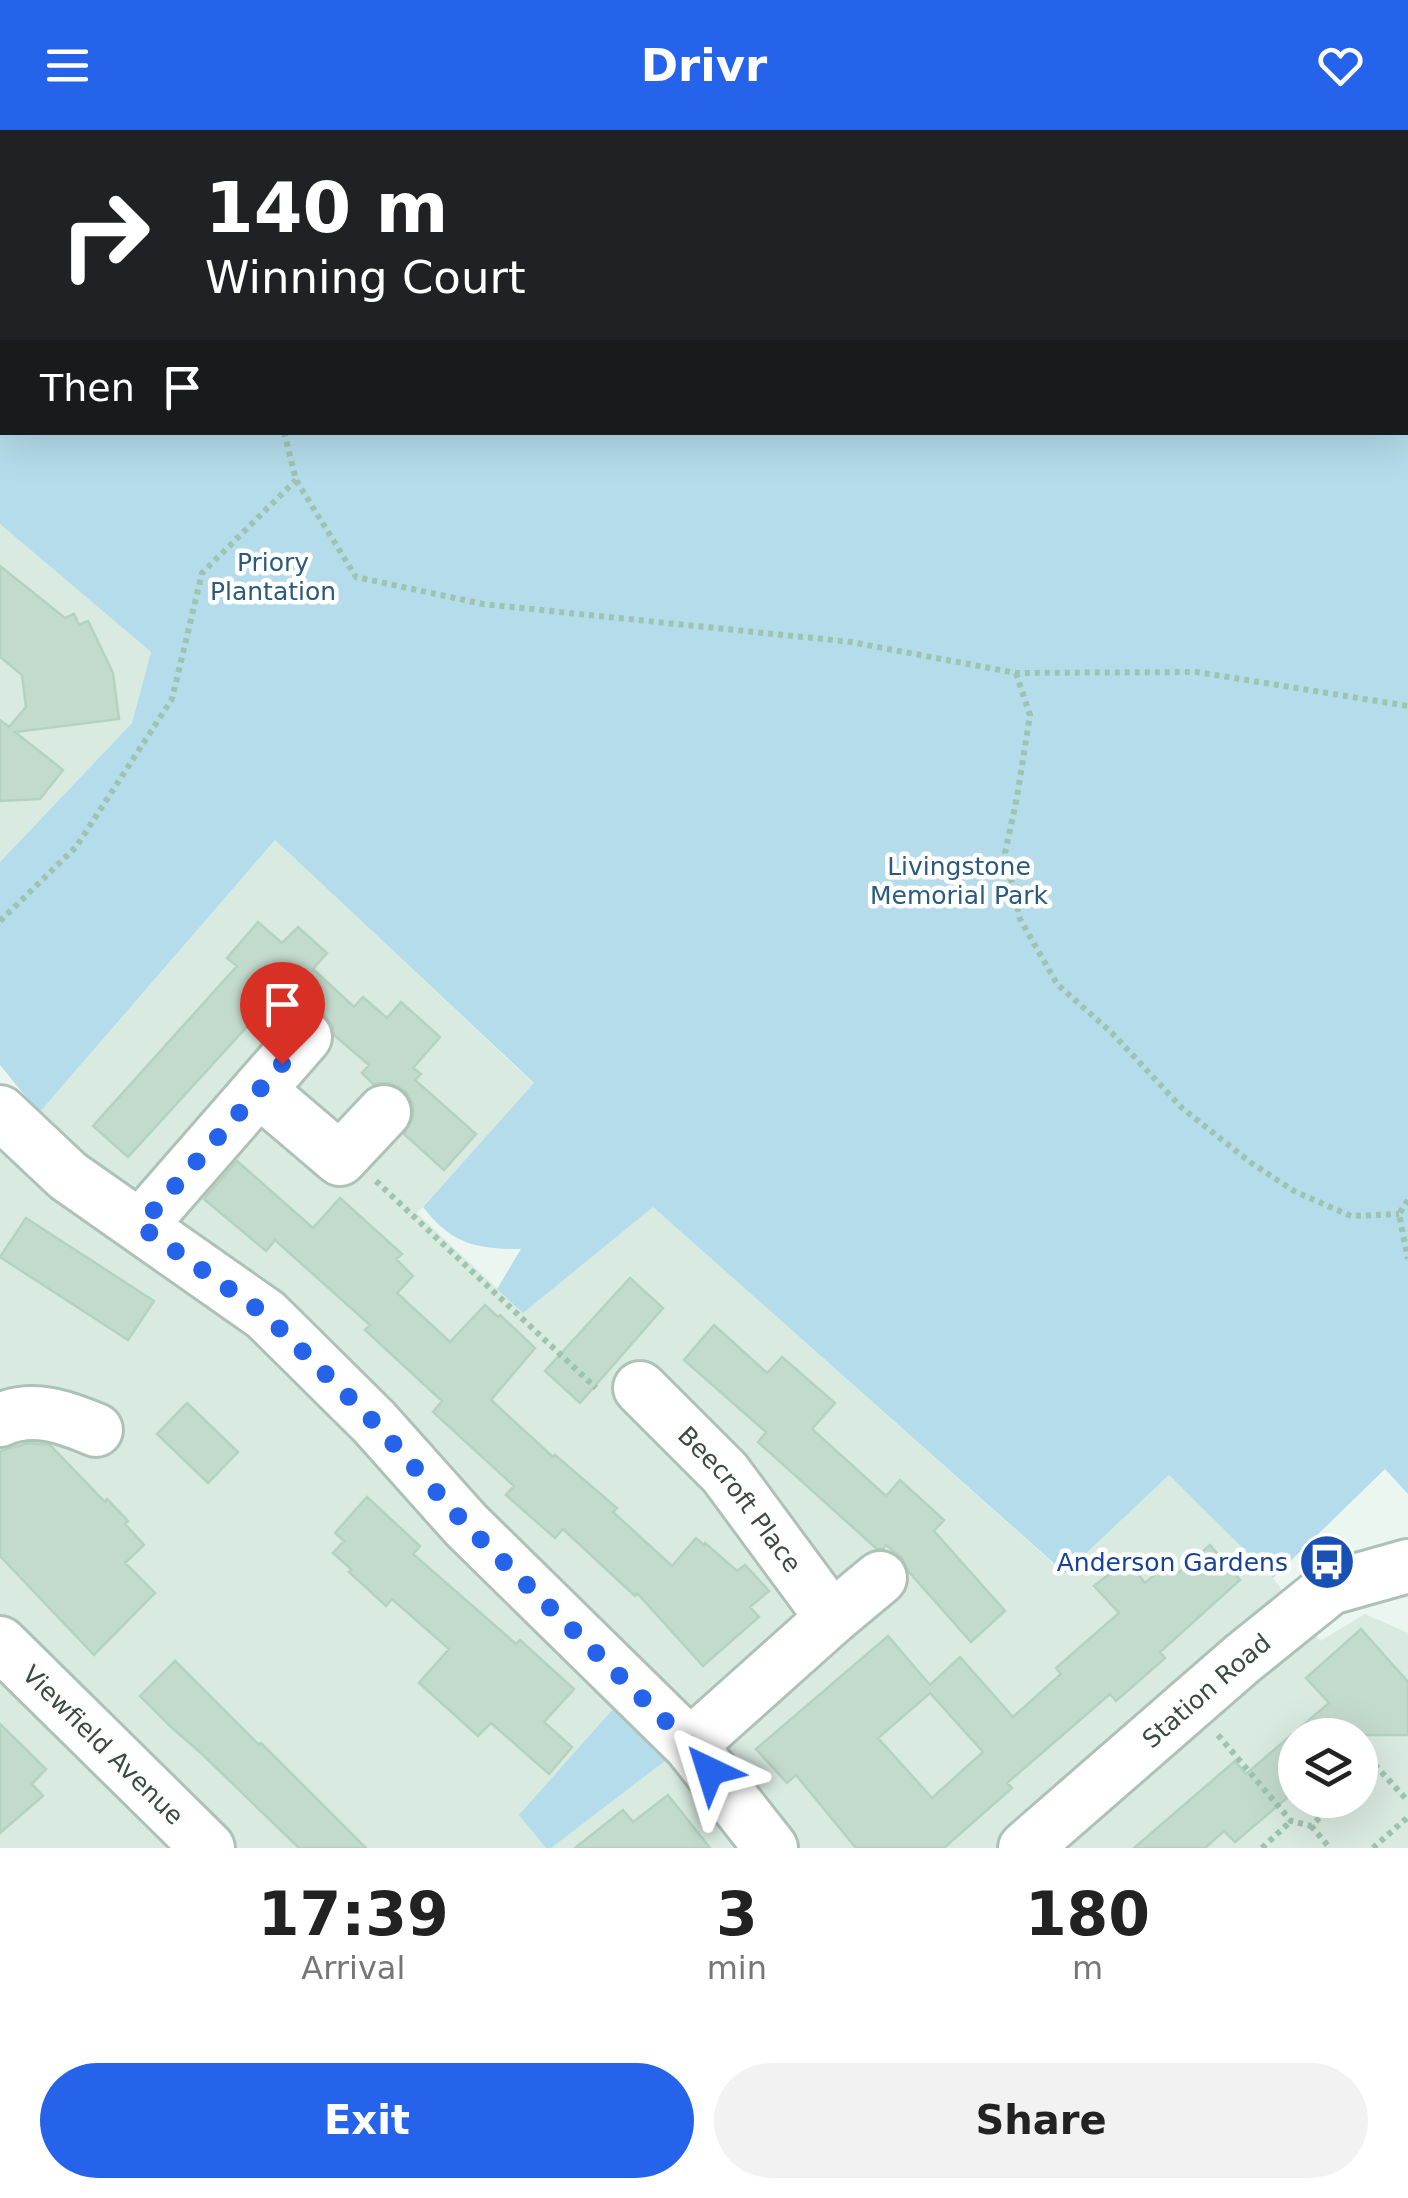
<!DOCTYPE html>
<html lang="en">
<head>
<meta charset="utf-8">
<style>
  :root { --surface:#fff; --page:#f2f2f2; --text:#222; --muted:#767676; --accent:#2563eb }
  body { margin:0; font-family:"DejaVu Sans",sans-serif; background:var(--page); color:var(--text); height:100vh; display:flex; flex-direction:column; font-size:38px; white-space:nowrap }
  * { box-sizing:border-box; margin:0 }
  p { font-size:32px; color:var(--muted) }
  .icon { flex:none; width:55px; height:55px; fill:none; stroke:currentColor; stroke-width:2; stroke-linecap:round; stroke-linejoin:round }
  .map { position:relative; height:1718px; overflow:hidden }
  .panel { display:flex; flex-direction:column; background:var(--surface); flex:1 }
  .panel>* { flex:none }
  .hud { position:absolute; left:0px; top:0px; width:1410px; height:305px; box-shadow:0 10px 40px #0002; background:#202124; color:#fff; overflow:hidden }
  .tools { position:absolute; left:1278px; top:1588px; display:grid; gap:20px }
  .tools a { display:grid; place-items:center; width:100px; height:100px; border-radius:50%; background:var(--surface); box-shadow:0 10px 40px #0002; font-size:50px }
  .pin { position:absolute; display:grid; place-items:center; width:85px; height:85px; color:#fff; margin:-102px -42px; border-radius:50% 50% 50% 0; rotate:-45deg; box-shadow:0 0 10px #0007 }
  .pin .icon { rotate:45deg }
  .me { position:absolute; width:110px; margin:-55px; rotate:319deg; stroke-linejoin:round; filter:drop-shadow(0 0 8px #0008) }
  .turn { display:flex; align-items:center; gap:35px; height:210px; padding:0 40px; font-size:45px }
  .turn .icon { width:130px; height:130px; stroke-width:2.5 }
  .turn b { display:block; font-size:70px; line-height:85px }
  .then { display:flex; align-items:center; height:95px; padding:0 40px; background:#0003; gap:20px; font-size:38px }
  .eta { display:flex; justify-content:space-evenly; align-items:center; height:170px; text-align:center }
  .eta b { font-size:60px; font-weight:600; line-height:70px }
  .button { display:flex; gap:20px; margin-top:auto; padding:20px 40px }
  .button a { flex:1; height:115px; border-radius:60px; background:var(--accent); color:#fff; font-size:40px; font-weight:600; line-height:115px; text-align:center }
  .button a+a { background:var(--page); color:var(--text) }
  header { display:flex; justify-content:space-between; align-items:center; height:130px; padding:0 40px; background:var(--accent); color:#fff; font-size:45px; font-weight:600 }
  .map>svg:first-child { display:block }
</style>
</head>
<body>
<header><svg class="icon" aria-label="menu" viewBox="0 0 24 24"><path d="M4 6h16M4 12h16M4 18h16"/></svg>Drivr<svg class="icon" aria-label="heart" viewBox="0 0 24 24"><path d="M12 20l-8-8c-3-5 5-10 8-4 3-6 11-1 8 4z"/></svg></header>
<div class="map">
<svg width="1408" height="1718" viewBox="0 0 1408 1718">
  <rect width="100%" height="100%" fill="#ebf6f1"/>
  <path fill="#d9eae1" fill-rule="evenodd" d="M 0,394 L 151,522 L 132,593 L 0,732 Z
    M 275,710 L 534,954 L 417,1083 L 522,1182 L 653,1077 L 1064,1443 L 1169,1345 L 1273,1448 L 1320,1511 L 1365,1484 L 1408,1503 L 1408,1718 L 0,1718 L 0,1018 L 39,983 ZM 1295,1605 L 1360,1605 L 1360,1670 L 1295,1670 Z"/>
  <path fill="#b4dcea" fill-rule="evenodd" d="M 0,0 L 1408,0 L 1408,1364 L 1385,1339 L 1273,1448 L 1169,1345 L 1065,1443 L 653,1077 L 523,1183 L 497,1159 L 521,1119 C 475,1119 452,1114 423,1077 L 534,953 L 275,710 L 39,983 L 0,935 L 0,732 L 132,593 L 151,522 L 0,394 ZM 2,2 L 1408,2 L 1408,302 L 2,302 Z
    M 614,1578 L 666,1630 L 551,1718 L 546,1718 L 519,1685 Z"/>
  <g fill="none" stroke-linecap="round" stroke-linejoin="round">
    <path stroke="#f2a8e2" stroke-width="11" d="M 38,2 L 38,0
      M 0,76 L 2,74"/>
  </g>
  <path fill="#c3dbcd" stroke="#b3d3c0" stroke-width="2.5" fill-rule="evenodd" d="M 0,436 L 65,488 L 74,484 L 79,495 L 88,491 L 113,543 L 119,589 L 15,602 L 63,640 L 40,669 L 0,671 L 0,590 L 9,597 L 26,577 L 22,545 L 0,527 Z
    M 258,792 L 282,813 L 298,797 L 327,823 L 313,839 L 354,877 L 363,867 L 387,888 L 401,872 L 440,907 L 413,938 L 421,944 L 415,950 L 476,1004 L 444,1040 L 404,1004 L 413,988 L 413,974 L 405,961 L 390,953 L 373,954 L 362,943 L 369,935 L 334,905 L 333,896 L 324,884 L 300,876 L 290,882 L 274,867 L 128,1027 L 93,996 L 237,836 L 227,828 Z
    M 237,1031 L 313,1098 L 340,1068 L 402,1124 L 396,1129 L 413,1146 L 397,1163 L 450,1212 L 485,1175 L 498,1187 L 500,1185 L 535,1218 L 491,1270 L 553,1327 L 555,1325 L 617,1378 L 613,1382 L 672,1436 L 696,1408 L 704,1415 L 705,1413 L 737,1441 L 745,1435 L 769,1461 L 750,1477 L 759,1487 L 703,1536 L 637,1463 L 635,1466 L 563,1399 L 555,1408 L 506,1365 L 514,1356 L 433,1282 L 442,1271 L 365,1200 L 370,1195 L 275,1110 L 266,1121 L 204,1069 Z
    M 26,1088 L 154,1171 L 128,1210 L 0,1127 Z
    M 630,1148 L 663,1178 L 580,1273 L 545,1241 Z
    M 714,1195 L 767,1243 L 782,1227 L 835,1273 L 812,1299 L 886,1366 L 900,1350 L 944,1390 L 934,1401 L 1005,1481 L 971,1512 L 909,1442 L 902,1428 L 886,1415 L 883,1419 L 877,1419 L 758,1312 L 766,1302 L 684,1230 Z
    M 187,1273 L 238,1322 L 208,1353 L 157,1304 Z
    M 28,1313 L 50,1315 L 105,1372 L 107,1369 L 128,1391 L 125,1394 L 144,1415 L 125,1433 L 155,1463 L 94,1525 L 0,1426 L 0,1321 Z
    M 367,1367 L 420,1416 L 413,1424 L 516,1514 L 520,1510 L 574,1559 L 544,1592 L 572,1617 L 549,1644 L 491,1593 L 478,1606 L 419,1553 L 449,1519 L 392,1469 L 386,1476 L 349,1442 L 352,1440 L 333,1423 L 344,1411 L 335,1403 Z
    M 1210,1415 L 1240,1450 L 1160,1522 L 1165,1528 L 1116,1571 L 1110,1564 L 1007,1653 L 1012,1658 L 944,1718 L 856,1718 L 796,1645 L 787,1653 L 756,1619 L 888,1506 L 930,1555 L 960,1527 L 1013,1587 L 1061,1544 L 1056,1538 L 1119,1483 L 1094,1456 L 1127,1430 L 1145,1453 L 1159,1441 L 1177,1444 ZM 930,1563 L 983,1622 L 932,1668 L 878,1608 Z
    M 1361,1499 L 1408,1552 L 1408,1605 L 1295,1605 L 1295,1661 L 1235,1712 L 1224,1701 L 1205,1718 L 1134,1718 L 1235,1631 L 1246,1644 L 1329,1573 L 1306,1548 Z
    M 175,1531 L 259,1615 L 261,1613 L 366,1718 L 299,1718 L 202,1624 L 170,1596 L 140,1566 Z
    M 0,1594 L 46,1639 L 32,1654 L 43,1666 L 0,1703 Z
    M 668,1665 L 710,1718 L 575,1718 L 623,1680 L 633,1692 Z"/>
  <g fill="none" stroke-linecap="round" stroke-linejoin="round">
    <g stroke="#adc2b6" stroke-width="58">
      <g id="minor">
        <path d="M 259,960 L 340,1029 L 384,982"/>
        <path d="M 0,982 L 68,1046 L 266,1185 L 374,1292 L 466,1395 L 690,1615 L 771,1718"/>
        <path d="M 140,1096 L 305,907"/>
        <path id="s1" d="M 640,1258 L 725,1343 L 832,1488 L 690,1615"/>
        <path d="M 0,1290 C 33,1275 65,1287 96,1300"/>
        <path d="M 832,1488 L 880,1448"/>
        <path id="s2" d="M 0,1513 L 208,1718"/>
        <path id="s3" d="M 1025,1718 L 1242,1529 L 1330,1458 L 1408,1436"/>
      </g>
    </g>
    <path stroke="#9ec4af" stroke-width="6" stroke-dasharray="5 5" stroke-linecap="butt" d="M 218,2 L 219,0
      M 284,302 L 296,350 L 356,447 L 483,474 L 851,512 L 1016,543 L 1197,542 L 1408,576
      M 1016,543 L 1030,585 L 1017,667 L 1005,723 L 1020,789 L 1057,854 L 1112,903 L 1182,978 L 1250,1032 L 1294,1061 L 1351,1086 L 1399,1084
      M 0,791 L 76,717 L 172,569 L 202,443 L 296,350
      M 376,1051 L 596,1258
      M 1408,1070 L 1399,1084 L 1408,1129
      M 1218,1605 L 1291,1691 L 1311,1696 L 1338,1670
      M 1360,1649 L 1375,1635 L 1408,1671
      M 1311,1696 L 1330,1718
      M 1262,1718 L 1291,1691
      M 1373,1718 L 1408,1687"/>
    <use href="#minor" stroke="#fff" stroke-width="52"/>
  </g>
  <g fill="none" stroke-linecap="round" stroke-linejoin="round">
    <path stroke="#2563eb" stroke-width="18" stroke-dasharray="0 32.4" d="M 282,934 L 140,1096 L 266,1185 L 374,1292 L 466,1395 L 690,1615 L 710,1641"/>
  </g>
  <defs>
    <g id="bus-disc" transform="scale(2.875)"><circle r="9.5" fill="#1a4fb4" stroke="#fff"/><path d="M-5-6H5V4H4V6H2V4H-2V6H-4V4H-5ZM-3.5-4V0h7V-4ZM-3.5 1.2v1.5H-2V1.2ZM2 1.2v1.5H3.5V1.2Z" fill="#fff"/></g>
  </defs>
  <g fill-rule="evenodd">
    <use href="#bus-disc" x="1327" y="1432"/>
  </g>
  <g text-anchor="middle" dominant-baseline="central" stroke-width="9" stroke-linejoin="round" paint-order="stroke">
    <g font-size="25" fill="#2a5a7f" stroke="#fff">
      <text x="273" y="432">Priory<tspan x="273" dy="29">Plantation</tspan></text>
      <text x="959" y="736">Livingstone<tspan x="959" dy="29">Memorial Park</tspan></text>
    </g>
    <g font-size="25" fill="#394b40" stroke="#fff">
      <text stroke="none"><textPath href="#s1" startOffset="150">Beecroft Place</textPath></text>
      <text stroke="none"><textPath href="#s3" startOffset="240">Station Road</textPath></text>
      <text stroke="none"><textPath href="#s2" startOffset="145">Viewfield Avenue</textPath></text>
    </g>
    <g font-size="25" fill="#164399" stroke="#fff" text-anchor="end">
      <text x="1288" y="1432">Anderson Gardens</text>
    </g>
  </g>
</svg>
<div class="tools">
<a><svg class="icon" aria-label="layers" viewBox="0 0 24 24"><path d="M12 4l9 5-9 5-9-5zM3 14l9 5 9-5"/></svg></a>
</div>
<div class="pin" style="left:282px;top:934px;background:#d93025"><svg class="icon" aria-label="arrive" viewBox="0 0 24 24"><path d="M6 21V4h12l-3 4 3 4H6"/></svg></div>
<svg class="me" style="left:710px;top:1641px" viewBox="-20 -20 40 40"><path d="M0-17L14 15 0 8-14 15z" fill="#2563eb" stroke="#fff" stroke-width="4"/></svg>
<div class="hud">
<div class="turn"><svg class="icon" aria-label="right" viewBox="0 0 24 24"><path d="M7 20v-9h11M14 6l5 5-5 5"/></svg><div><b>140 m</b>Winning Court</div></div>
<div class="then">Then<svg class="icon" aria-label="arrive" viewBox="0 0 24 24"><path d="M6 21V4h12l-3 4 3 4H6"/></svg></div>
</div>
</div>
<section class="panel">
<div class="eta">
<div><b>17:39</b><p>Arrival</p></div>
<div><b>3</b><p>min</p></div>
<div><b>180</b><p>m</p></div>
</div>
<div class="button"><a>Exit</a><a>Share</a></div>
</section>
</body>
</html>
